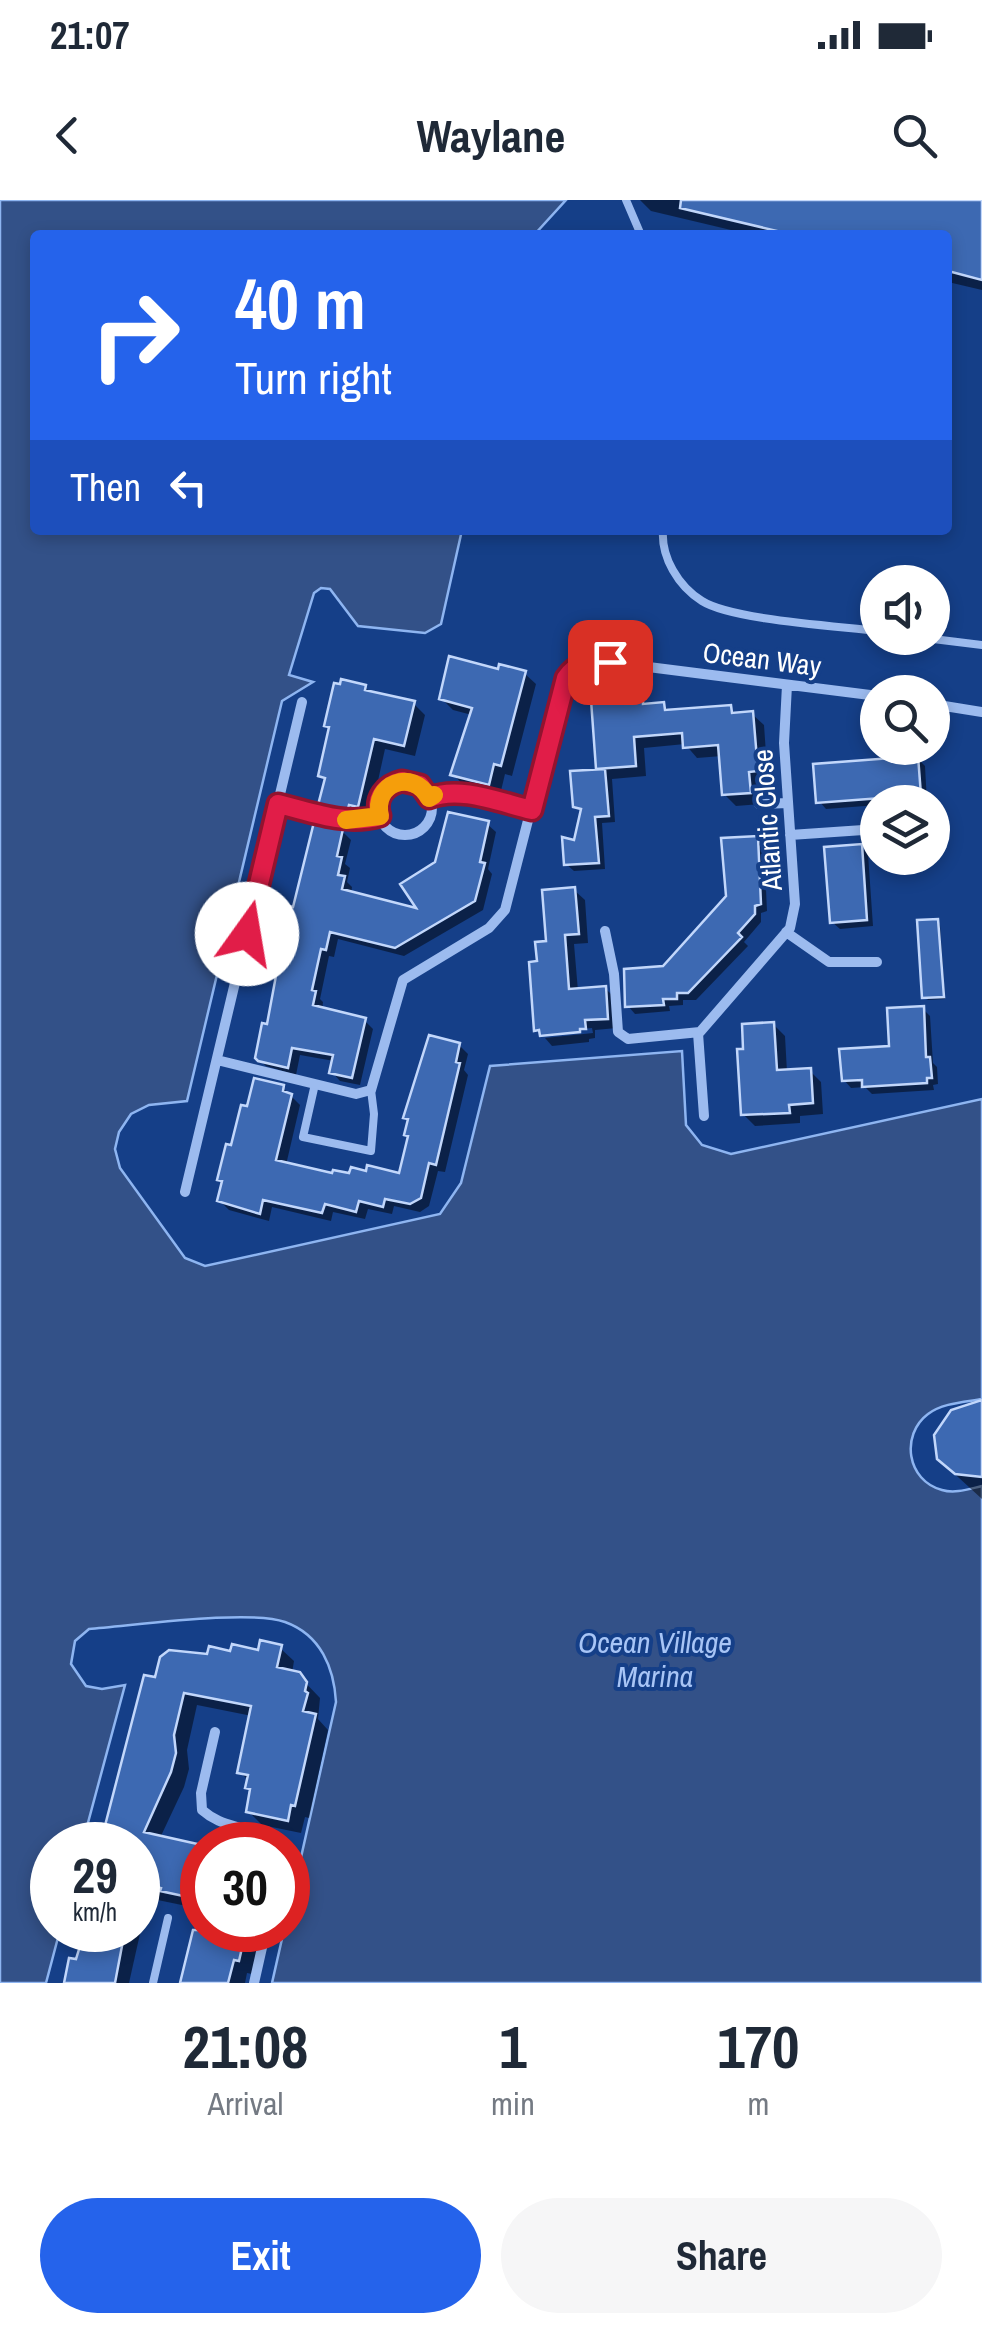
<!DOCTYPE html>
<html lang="en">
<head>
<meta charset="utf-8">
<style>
  :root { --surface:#fff; --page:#f6f6f7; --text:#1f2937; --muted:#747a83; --accent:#2563eb }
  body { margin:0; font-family:"Archivo Narrow",sans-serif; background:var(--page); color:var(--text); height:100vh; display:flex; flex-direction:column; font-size:38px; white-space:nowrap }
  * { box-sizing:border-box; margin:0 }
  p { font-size:32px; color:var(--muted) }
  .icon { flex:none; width:55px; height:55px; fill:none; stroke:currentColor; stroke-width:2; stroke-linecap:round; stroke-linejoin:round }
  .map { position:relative; height:1783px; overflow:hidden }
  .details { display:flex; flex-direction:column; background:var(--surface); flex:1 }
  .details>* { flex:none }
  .guide { position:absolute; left:30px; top:30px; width:922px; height:305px; border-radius:10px; box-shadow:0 5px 15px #0003; background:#2563eb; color:#fff; overflow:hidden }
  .fabs { position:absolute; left:860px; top:365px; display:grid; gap:20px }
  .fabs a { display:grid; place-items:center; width:90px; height:90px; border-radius:50%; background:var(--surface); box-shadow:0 5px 15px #0003; font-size:50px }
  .speed { position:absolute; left:30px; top:1622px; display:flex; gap:20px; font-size:50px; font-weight:700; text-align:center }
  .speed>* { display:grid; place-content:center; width:130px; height:130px; border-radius:50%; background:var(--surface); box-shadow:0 5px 15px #0003; line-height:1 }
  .speed small { font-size:25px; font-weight:400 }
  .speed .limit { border:15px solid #d22; background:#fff; color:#111 }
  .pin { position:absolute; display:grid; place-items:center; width:85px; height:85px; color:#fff; margin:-42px; border-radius:20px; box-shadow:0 5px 15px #0006 }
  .me { position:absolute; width:110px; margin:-55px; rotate:13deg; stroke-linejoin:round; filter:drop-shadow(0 0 8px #0008) }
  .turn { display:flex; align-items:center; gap:35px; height:210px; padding:0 40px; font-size:45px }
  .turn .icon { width:130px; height:130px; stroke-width:2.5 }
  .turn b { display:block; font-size:70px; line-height:85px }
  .then { display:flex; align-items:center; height:95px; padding:0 40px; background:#0003; gap:20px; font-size:38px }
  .eta { display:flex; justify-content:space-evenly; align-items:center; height:170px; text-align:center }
  .eta b { font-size:60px; font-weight:700; line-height:70px }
  .cta { display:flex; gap:20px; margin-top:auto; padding:20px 40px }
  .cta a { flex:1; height:115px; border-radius:60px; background:var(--accent); color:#fff; font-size:40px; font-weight:700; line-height:115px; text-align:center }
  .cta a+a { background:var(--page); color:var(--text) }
  .status { display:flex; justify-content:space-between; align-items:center; height:70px; padding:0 50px; background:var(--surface); direction:ltr }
  .status svg { height:28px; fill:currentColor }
  header { display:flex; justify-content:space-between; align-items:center; height:130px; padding:0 40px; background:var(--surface); font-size:45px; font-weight:700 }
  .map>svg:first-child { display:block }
</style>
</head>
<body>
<div class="status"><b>21:07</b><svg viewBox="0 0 49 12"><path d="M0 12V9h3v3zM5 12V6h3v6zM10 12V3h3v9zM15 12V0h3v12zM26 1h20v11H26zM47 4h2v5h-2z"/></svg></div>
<header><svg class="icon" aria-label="back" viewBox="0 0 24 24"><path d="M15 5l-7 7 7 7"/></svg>Waylane<svg class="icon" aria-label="search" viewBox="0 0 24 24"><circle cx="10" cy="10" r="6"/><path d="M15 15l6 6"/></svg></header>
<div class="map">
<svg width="982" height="1783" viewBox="0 0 982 1783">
  <rect width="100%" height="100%" fill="#153f88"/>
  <path fill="#335188" stroke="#8eb5f1" stroke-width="2.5" d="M 0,0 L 566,0 L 534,35 L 35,35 L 35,330 L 462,330 L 441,424 L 425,433 L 358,426 L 330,389 L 321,388 L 314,393 L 289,475 L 313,482 L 282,501 L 187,901 L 149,905 L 131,914 L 119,932 L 115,949 L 120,968 L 185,1058 L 205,1066 L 440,1014 L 461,983 L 490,866 L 682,851 L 686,925 L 702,945 L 731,954 L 982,899 L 982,1199 C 965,1202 942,1203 928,1214 C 900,1235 907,1281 942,1290 C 955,1294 969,1289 982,1286 L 982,1783 L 272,1783 L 284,1730 L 288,1730 L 288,1715 L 336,1502 C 334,1468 321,1435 285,1422 C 249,1409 132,1426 89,1429 L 75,1441 L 71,1464 L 86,1486 L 102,1489 L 125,1485 L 82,1645 L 52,1645 L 52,1730 L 60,1730 L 46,1783 L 0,1783 Z"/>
  <path fill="#0007" d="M 640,0 L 982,0 L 982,90 L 948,82 L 948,35 L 752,35 L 651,11 Z
    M 500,472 L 524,473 L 536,484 L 512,576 L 505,574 L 500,595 L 464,586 L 453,574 L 472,515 L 453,510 L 441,498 Z
    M 365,487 L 372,494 L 414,504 L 425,515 L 415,556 L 385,549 L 370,617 L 359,622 L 332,616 L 321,604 L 326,581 L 321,576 L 331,530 L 327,525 Z
    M 642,499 L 649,506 L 663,505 L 671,512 L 730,508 L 737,515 L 752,514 L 764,525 L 768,582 L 759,583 L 761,604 L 736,606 L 724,594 L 722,556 L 697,558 L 685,544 L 644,548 L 646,576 L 612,579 L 615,622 L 602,623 L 605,669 L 574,671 L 566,664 L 583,613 L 575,605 L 602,572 L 598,568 Z
    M 917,558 L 925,566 L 927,602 L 878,602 L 878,605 L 826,609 L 819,601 Z
    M 487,624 L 496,632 L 488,669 L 492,674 L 483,710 L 404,756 L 338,739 L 334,757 L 329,756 L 320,799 L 323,802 L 322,810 L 364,820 L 373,829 L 360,885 L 340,881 L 332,872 L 334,861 L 300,855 L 296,875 L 266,866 L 257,857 L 269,827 L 295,710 L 342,631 L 351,640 L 345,664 L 350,668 L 347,682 L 352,687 L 351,694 L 422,712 L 437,663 Z
    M 757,639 L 764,646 L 767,711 L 761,713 L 761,722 L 744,742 L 748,746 L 696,800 L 683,800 L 683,805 L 669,806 L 670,811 L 635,814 L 628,806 L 728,697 Z
    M 861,647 L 868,654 L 873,726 L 840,729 L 832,722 Z
    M 574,690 L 585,700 L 588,743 L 574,744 L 578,791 L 605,788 L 616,799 L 617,828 L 595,830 L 595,838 L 589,839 L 589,842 L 552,846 L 545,838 L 593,833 L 592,828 L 543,833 L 543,836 L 537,830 L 540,764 Z
    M 937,722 L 940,725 L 945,799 L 928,800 L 925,797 Z
    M 923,809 L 930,816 L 933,863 L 937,867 L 938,884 L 933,885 L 934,890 L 872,894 L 865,887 L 851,888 L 844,880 L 892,848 Z
    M 773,824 L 785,836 L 787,872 L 810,871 L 821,882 L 823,914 L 800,916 L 800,923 L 755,926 L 743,914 L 746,851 Z
    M 459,845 L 468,854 L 464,870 L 468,875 L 445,972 L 438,971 L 429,1006 L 420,1012 L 394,1006 L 392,1014 L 368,1009 L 365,1019 L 333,1012 L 331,1021 L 272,1007 L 269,1021 L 229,1010 L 219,1000 L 224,983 L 220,979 L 249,909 L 283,888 L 300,905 L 286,965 L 334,976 L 401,976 Z
    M 982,1203 L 982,1299 L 946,1266 Z
    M 280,1448 L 294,1461 L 292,1473 L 298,1475 L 320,1498 L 318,1519 L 328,1530 L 309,1618 L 305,1617 L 301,1633 L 262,1625 L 248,1611 L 252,1591 L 249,1581 L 240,1572 L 252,1516 L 197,1505 L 187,1550 L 189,1569 L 184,1587 L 160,1638 L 202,1647 L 202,1730 L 263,1730 L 252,1774 L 247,1773 L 245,1783 L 183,1783 L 201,1709 L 148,1698 L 129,1783 L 66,1783 L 78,1762 L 85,1730 L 138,1730 L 138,1645 L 100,1645 L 157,1480 L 209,1457 Z"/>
  <path fill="#3d69b2" stroke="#c2d7fb" stroke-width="2.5" d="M 681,0 L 982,0 L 982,80 L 948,71 L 948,35 L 794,35 L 680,8 Z
    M 449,456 L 498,469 L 499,464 L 526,471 L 501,566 L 494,564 L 489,585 L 450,575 L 472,508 L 439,499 Z
    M 341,479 L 366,485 L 365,490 L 415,501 L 404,546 L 374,539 L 358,607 L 349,605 L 347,612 L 318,605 L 325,578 L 318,576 L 329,527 L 324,526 L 334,483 L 340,484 Z
    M 643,496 L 643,504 L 664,502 L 665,510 L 731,505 L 732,513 L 753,511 L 758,571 L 749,572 L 751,593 L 722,595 L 718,545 L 683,548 L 682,533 L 634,537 L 636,566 L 596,569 L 591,500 Z
    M 918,556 L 921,595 L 816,603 L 813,564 Z
    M 605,569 L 609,616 L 595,617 L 599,663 L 564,665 L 562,637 L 574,640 L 581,609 L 573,607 L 570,571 Z
    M 448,612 L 489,621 L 480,662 L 485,663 L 475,701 L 395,748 L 330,732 L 326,750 L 321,749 L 312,790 L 316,791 L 313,805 L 366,818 L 352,878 L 329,873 L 333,855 L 292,848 L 288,868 L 258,861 L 255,858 L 262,823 L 267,824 L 289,706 L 293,707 L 314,622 L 343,629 L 337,656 L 342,657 L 338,675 L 345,676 L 342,689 L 416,708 L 400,684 L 435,662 Z
    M 758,636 L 761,704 L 755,706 L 755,714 L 738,733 L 742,737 L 688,793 L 677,793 L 677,799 L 663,799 L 664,805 L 625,807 L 624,769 L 663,766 L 726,696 L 721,638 Z
    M 862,644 L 867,720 L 830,723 L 824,647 Z
    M 575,687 L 579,734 L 565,735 L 569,789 L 606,786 L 608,819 L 585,820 L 586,829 L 580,829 L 580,832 L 540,836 L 539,830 L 534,831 L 529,762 L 537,761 L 535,742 L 546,741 L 542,690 Z
    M 938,719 L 944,797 L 922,798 L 917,720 Z
    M 924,806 L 926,857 L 930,857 L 932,878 L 927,878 L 927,883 L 862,887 L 862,880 L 842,881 L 839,849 L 889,846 L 887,808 Z
    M 774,822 L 777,870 L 811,868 L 813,903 L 789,905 L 790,913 L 741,915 L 737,849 L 743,849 L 742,824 Z
    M 429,835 L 460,843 L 456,862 L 460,863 L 436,965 L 429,963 L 421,998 L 410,1004 L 385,999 L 383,1007 L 359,1001 L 356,1012 L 325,1004 L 322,1013 L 263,1000 L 260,1014 L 217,1001 L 222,981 L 217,980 L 226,944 L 231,945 L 241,905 L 247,906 L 254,878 L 284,885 L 283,891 L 292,894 L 276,960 L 332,973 L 333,970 L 349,973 L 351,967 L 366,971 L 367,965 L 399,973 L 408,936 L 404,935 L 408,919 L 403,918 Z
    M 982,1200 L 982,1277 L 955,1274 L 937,1259 L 934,1235 L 951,1210 Z
    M 260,1440 L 282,1445 L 277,1467 L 300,1472 L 307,1482 L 305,1491 L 308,1493 L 303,1511 L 316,1514 L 295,1606 L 291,1605 L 288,1621 L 246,1612 L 250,1589 L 245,1588 L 248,1575 L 237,1573 L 251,1506 L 184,1493 L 174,1535 L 176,1553 L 171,1572 L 144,1632 L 202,1645 L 202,1700 L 160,1691 L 161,1688 L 138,1682 L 138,1645 L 100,1645 L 144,1475 L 155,1477 L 160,1457 L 169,1450 L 207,1454 L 209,1446 L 230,1451 L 232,1444 L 258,1450 Z
    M 85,1730 L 125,1730 L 115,1783 L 64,1783 L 69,1758 L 76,1759 Z
    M 193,1730 L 246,1730 L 239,1761 L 234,1760 L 228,1783 L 180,1783 Z"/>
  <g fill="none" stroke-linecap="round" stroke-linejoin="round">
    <path stroke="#9cbbef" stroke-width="8" d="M 626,0 L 641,35
      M 663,330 C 661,357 678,386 702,401 C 732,420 837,426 878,431
      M 925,438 L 982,445
      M 315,884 L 303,937 L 371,951 L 374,914 L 371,890
      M 153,1783 L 168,1718"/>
    <path stroke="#9cbbef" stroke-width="10" d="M 932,504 L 982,512
      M378 608a27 27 0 1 1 54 0a27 27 0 1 1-54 0Z
      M 429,597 C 460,585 501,603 532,610
      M 278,604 L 347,621 L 380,616
      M 759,604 L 788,603
      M 790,635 L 878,629
      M 605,731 L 614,774 L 618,832 L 628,839 L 700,832 L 790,728 L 795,704 L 784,543 L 787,485
      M 786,732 L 829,762 L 877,762
      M 698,833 L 704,916
      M 217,860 L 356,894 L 371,890 L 403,780 L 489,728 L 505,710 L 563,484 C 569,468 584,460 601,461 L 878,496
      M 185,992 L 302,502
      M 215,1532 L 201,1593 L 202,1610 C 226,1631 247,1622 268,1645
      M 254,1783 L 266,1730"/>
  </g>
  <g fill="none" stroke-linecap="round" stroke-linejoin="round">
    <g stroke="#92132f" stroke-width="25">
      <path id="route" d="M 247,734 L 278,604 C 312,612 345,626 380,616 C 374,598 385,585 402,581 L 420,585 L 429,598 C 460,585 501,603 532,610 L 566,478 C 577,462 592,460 610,462"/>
    </g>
    <use href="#route" stroke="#e11d48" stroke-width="18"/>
    <path stroke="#f59e0b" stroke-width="18" d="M 346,620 L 380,616 C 372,583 413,568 429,598 L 434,595"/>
  </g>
  <g text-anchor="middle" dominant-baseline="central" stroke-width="8" stroke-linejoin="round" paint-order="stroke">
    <g font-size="28" fill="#fff" stroke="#153f88">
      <text transform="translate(762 459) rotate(7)">Ocean Way</text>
      <text transform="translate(767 620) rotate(-94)">Atlantic Close</text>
    </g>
    <g font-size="30" font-style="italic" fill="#a8c5f6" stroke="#153f88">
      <text x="655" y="1442">Ocean Village<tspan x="655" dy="34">Marina</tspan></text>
    </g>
  </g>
</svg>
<div class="fabs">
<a><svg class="icon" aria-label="sound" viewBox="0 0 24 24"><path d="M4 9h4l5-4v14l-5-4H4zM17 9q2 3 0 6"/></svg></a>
<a><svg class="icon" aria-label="search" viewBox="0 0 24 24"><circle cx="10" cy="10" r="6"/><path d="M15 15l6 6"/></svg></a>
<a><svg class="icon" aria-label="layers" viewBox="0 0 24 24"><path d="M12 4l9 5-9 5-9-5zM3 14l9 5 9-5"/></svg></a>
</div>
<div class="speed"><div>29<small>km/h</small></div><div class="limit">30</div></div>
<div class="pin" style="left:610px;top:462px;background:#d93025"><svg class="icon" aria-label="arrive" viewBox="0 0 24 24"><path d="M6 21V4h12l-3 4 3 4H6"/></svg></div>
<svg class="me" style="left:247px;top:734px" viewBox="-20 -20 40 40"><circle r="19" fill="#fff"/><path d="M0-13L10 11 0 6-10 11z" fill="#e11d48"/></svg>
<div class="guide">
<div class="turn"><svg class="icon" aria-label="right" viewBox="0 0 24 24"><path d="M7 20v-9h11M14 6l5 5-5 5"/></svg><div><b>40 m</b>Turn right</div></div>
<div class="then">Then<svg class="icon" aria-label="left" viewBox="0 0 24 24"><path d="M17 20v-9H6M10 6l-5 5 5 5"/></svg></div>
</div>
</div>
<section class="details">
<div class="eta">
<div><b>21:08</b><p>Arrival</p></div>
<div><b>1</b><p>min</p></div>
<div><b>170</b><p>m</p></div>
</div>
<div class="cta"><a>Exit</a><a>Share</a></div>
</section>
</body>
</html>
